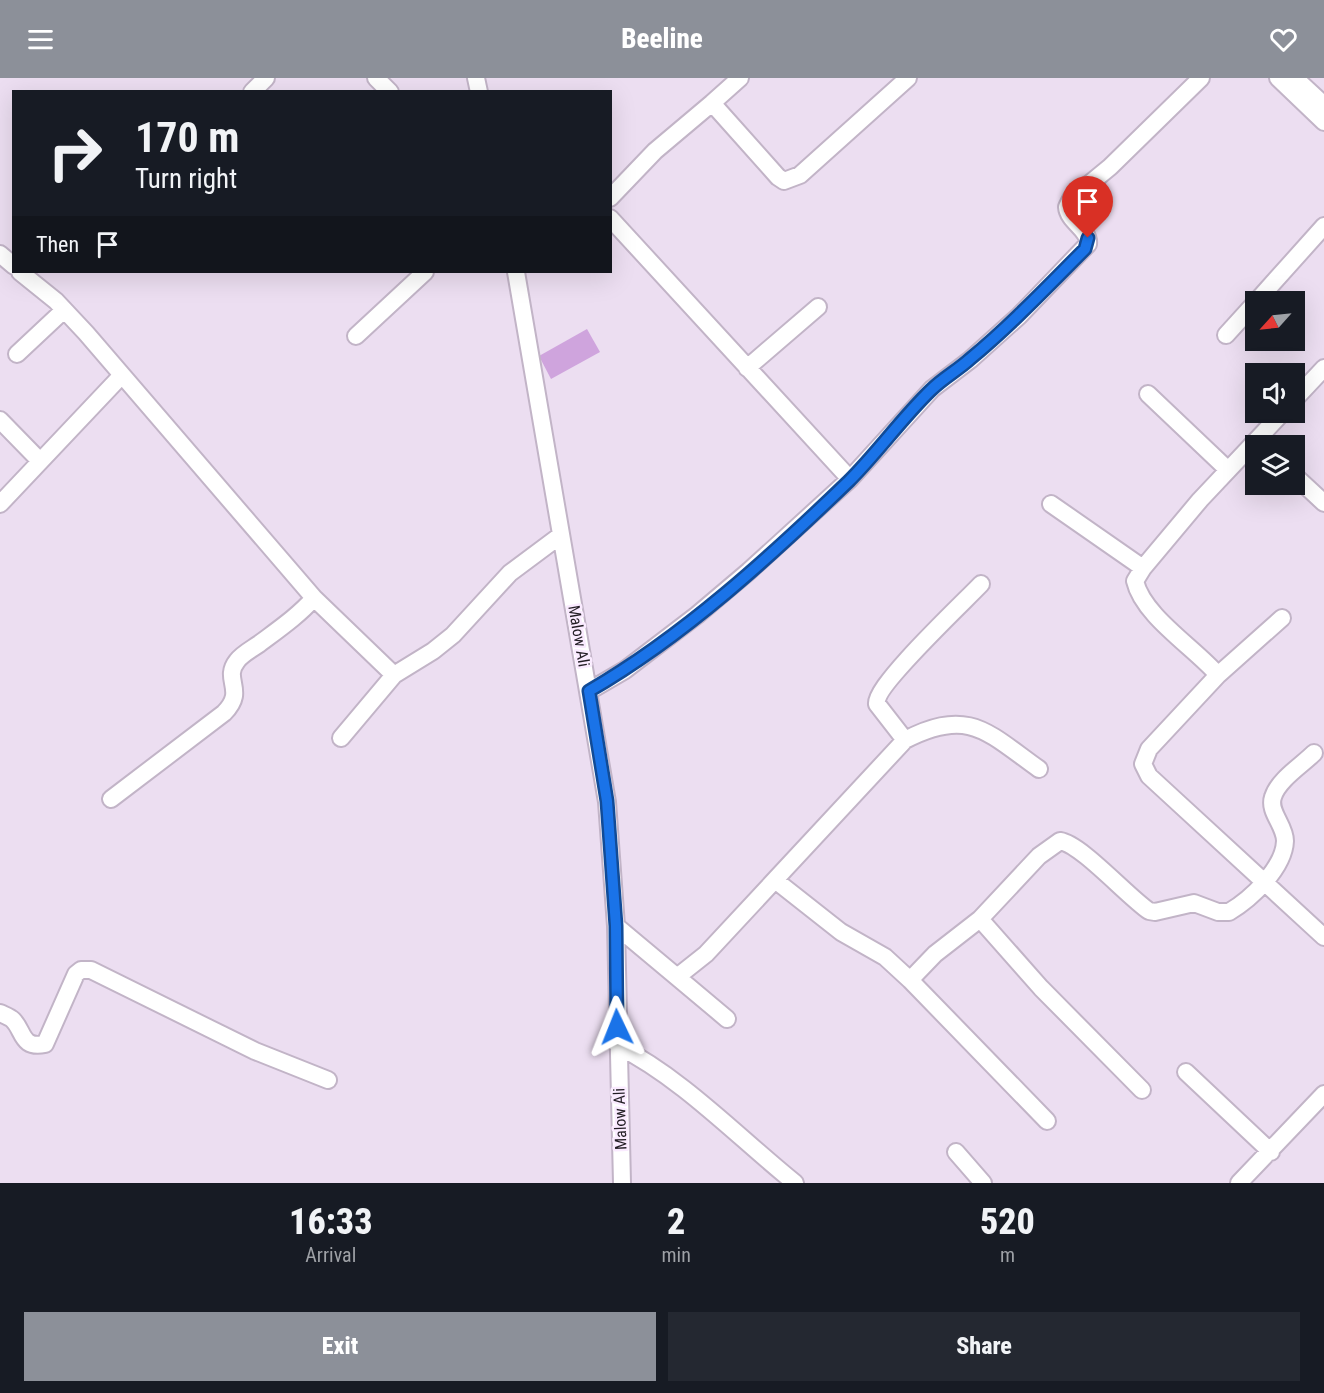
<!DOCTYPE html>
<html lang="en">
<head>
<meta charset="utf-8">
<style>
  :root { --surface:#171b24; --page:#242831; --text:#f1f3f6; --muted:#9ea1a6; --accent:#8c9099 }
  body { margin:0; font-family:"Roboto Condensed",sans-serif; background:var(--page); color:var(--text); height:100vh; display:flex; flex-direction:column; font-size:22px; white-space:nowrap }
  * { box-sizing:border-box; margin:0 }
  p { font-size:20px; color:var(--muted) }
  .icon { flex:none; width:33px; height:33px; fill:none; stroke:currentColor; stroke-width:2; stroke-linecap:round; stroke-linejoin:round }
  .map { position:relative; height:1105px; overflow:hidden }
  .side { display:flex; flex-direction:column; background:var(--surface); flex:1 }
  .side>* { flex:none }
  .hud { position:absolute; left:12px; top:12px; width:600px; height:183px; border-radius:0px; box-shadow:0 6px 24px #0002; background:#171b24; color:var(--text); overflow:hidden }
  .needle { width:39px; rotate:243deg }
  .controls { position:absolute; left:1245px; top:213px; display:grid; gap:12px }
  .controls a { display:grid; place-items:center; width:60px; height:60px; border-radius:0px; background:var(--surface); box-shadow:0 6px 24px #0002; font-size:30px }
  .pin { position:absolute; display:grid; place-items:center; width:51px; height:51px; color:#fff; margin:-62px -26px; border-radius:50% 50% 50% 0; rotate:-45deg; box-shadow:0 0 6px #0007 }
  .pin .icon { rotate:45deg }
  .me { position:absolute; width:66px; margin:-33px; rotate:358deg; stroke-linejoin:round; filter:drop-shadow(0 0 4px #0008) }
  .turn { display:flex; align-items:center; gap:21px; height:126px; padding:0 24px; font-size:27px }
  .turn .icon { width:78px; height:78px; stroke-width:2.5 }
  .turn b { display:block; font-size:42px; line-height:51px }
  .then { display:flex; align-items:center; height:57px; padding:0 24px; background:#0003; gap:12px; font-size:22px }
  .eta { display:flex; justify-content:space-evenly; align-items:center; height:102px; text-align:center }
  .eta b { font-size:36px; font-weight:800; line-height:42px }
  .primary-button { display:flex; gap:12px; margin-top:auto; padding:12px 24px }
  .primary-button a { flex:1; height:69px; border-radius:0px; background:var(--accent); color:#fff; font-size:24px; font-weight:800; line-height:69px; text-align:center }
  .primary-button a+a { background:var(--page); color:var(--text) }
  header { display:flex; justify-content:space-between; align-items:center; height:78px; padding:0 24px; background:var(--accent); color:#fff; font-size:27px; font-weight:800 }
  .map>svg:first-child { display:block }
</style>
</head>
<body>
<header><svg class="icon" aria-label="menu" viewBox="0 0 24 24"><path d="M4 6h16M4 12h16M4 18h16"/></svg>Beeline<svg class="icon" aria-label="heart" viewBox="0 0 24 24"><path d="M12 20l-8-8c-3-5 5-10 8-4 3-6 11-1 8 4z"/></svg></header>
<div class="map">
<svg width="1324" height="1105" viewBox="0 0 1324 1105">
  <rect width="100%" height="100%" fill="#ecdef1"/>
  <path fill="#cfa4dd" d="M 587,251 L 600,274 L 551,301 L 539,278 Z"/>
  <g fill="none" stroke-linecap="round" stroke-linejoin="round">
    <g stroke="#c2b4c7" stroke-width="20">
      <path id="minor" d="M 376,0 L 390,14
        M 476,0 L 479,14
        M 740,0 L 712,25 L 778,99 L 784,103 L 800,97 L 908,0
        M 1278,0 L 1324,44
        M 1295,0 L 1324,27
        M 252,14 L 266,0
        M 610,120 L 655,73 L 712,25
        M 610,140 L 850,401
        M 0,176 L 14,188
        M 20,194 L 56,223 L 86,255 L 314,520 L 394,597 L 433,573 L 453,557 L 510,495 L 561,457
        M 516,194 L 607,724 L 616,848 L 622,1105
        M 1256,224 L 1324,148
        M 1226,257 L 1256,224
        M 356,258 L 425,194
        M 17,276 L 64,232
        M 747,290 L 818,229
        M 1148,316 L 1227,391
        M 1294,322 L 1324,290
        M 1283,334 L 1200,422 L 1143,490 L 1135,503 C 1143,538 1195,570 1218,597 L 1149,671 L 1143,686 L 1149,698 L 1324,859
        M 0,342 L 40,383
        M 1294,397 L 1324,425
        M 0,426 L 122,297
        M 1051,426 L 1143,490
        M 1218,597 L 1282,540
        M 589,613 L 625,592 L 697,537 L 749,493 L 850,401 L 932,311 L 970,282 L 1019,238 L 1088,166 C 1090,152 1068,144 1067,129 L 1071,121 L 1110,89 L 1201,0
        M 341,660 L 394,597
        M 905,662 C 969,629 987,654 1039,691
        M 111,721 L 224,635 C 247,612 222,602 237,583 C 242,576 252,571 259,566 C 279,551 298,538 314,520
        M 775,802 L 841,854 L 885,879 L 910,902 L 935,876 L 980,841
        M 616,848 L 677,899 L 706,876 L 905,662 L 877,626 C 874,608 964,524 981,506
        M 677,899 L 727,941
        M 910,902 L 1047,1043
        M 0,935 C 4,937 10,939 13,942 C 24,953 21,971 45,966 L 76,896 L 81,892 L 91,892 L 255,973 L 328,1002
        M 618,968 C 682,1000 739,1060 795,1105
        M 1186,994 L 1271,1074
        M 1142,1012 L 1041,910 L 980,841 L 1039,778 L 1060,763 C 1081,766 1127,818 1149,833 L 1155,834 L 1194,825 L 1218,834 L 1229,834 C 1251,821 1284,790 1285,763 C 1285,747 1268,734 1273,719 C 1278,702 1302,687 1314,675
        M 956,1074 L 983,1105
        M 1239,1105 L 1324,1016"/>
    </g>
    <use href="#minor" stroke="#fff" stroke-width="16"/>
  </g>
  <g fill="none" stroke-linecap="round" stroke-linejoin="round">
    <g stroke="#114b97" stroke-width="15">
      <path id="route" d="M 617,949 L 616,848 L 607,723 L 589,613 C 684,558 770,479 849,403 C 878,374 902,340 931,312 C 943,300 958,292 970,281 C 1011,247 1047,209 1085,171 L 1088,160"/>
    </g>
    <use href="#route" stroke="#1a73e8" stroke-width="10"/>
  </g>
  <g text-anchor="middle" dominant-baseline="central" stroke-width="5" stroke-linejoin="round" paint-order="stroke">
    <g font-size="16" fill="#221d24" stroke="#faebff">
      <text transform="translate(579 558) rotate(80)">Malow Ali</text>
      <text transform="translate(620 1041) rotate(-92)">Malow Ali</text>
    </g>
  </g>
</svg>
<div class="controls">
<a><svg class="needle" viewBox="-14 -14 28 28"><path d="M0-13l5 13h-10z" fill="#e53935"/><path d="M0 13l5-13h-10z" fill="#9ea1a6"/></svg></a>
<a><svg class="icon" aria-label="sound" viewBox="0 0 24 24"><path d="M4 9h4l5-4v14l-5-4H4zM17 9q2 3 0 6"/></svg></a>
<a><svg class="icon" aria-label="layers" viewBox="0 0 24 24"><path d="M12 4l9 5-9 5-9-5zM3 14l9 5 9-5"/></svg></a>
</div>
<div class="pin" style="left:1088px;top:160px;background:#d93025"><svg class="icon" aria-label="arrive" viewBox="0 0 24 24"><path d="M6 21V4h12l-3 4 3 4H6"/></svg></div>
<svg class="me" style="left:617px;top:949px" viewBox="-20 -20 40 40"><path d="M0-17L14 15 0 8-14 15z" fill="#1a73e8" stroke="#fff" stroke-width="4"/></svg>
<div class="hud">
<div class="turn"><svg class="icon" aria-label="right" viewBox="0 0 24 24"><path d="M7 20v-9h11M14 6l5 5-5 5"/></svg><div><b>170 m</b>Turn right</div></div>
<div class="then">Then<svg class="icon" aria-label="arrive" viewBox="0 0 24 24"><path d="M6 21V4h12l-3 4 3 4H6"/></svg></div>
</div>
</div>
<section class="side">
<div class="eta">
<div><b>16:33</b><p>Arrival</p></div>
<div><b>2</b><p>min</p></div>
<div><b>520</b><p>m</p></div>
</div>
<div class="primary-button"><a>Exit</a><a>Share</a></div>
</section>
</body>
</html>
